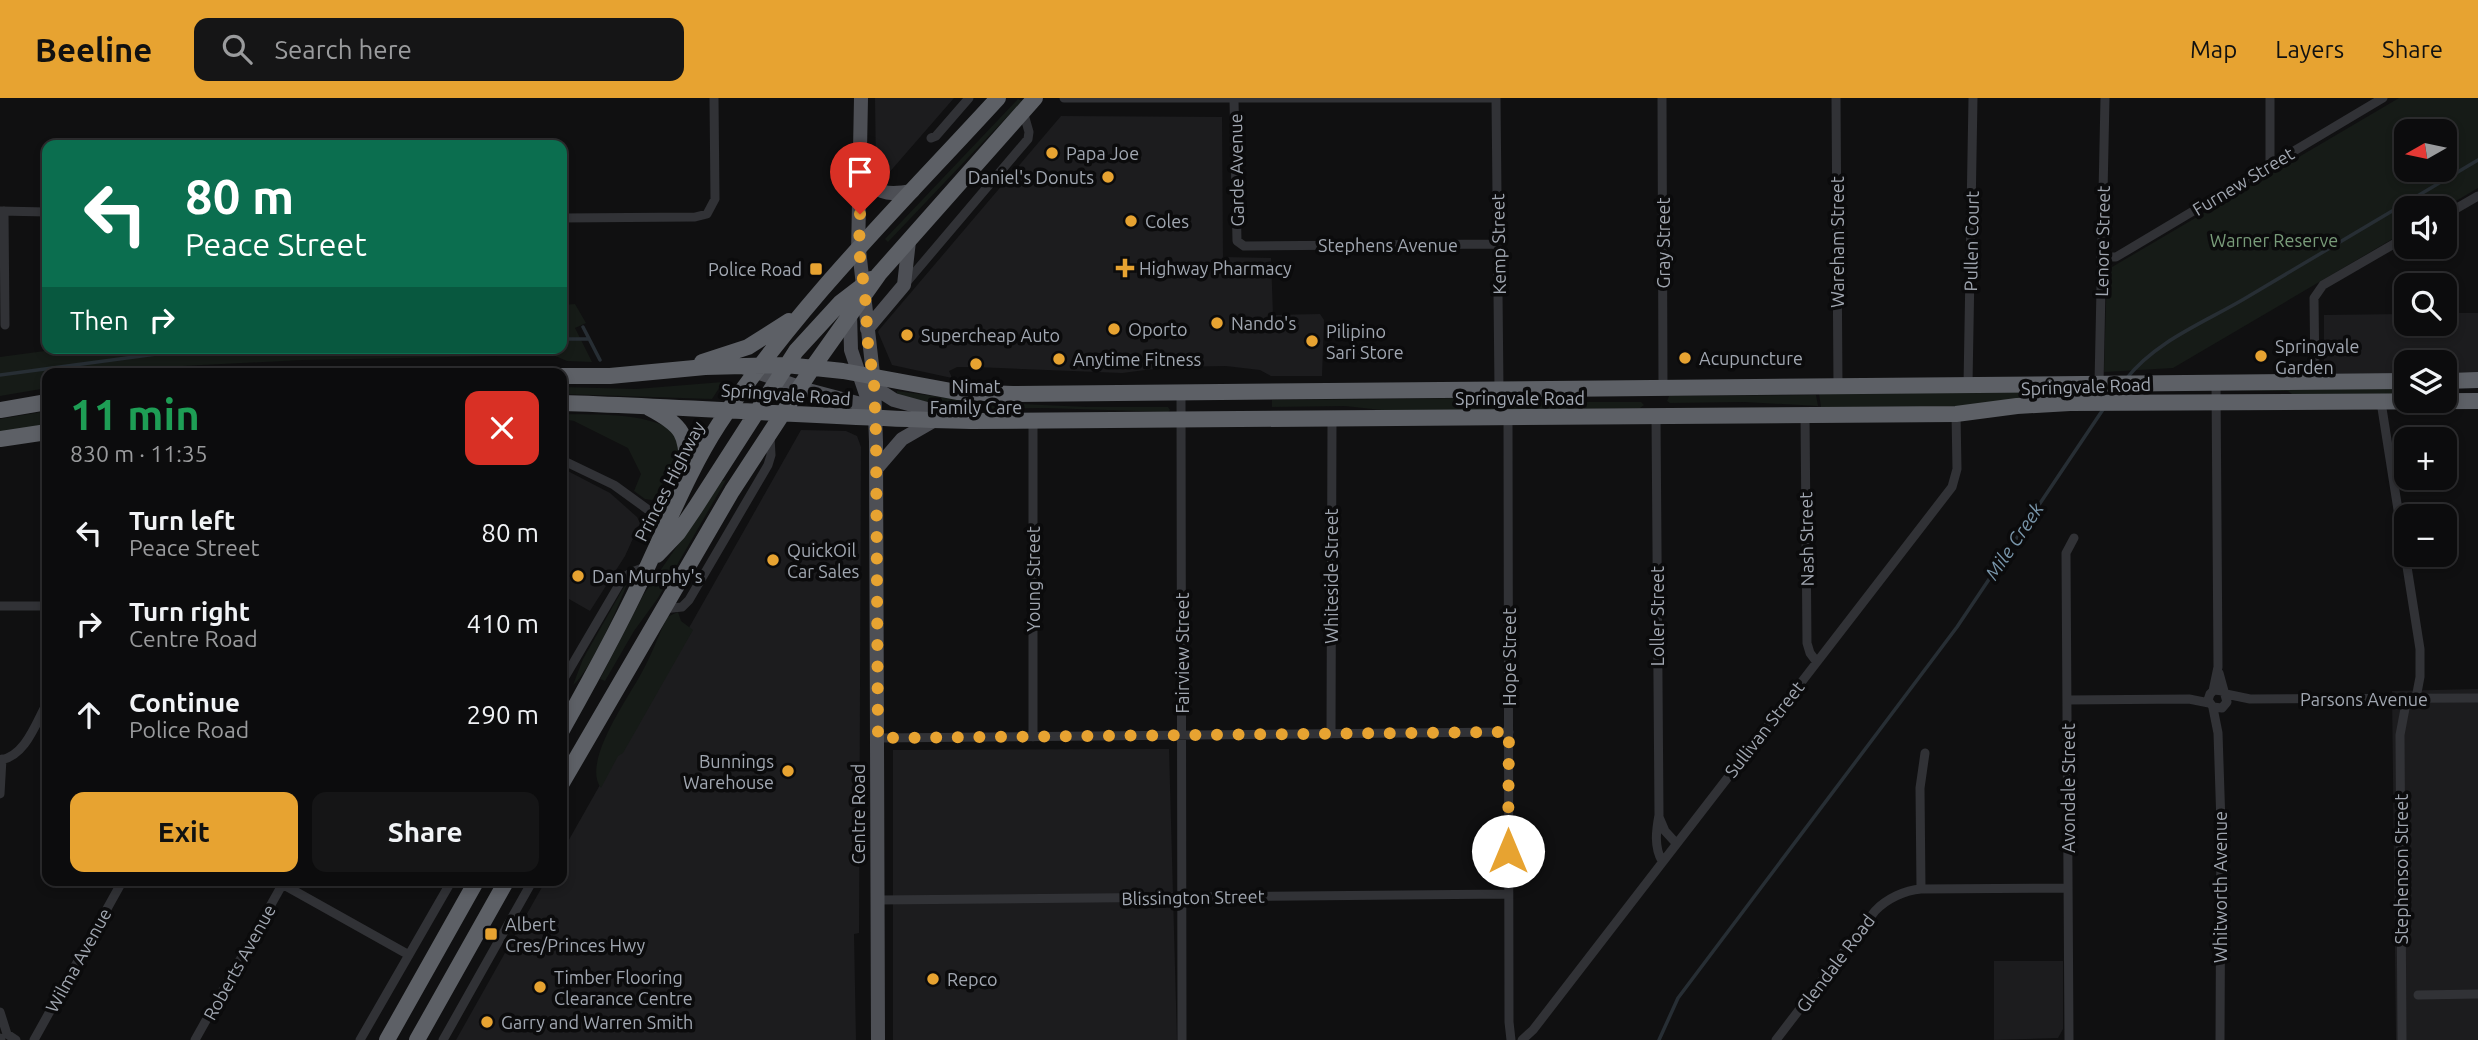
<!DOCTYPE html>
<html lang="en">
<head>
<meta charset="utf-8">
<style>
  :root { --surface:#0c0c0d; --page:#151516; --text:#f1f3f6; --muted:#9a9b9d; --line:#2c2c2e; --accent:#e7a331 }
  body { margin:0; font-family:Ubuntu,sans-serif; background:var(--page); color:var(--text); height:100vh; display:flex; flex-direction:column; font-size:26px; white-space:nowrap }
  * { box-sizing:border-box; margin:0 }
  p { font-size:23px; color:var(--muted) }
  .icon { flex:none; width:38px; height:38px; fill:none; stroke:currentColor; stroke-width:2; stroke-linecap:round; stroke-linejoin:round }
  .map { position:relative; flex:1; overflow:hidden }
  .panel { position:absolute; left:42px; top:270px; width:525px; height:518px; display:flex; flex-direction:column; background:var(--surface); border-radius:14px; box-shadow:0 4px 10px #0003,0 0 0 2px var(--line) }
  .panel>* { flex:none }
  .guide { position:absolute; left:42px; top:42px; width:525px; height:214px; border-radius:14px; box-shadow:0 4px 10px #0003,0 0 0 2px var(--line); background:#0b6e4f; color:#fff; overflow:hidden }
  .needle { width:46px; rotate:261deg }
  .controls { position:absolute; left:2394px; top:21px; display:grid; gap:14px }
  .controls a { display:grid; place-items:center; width:63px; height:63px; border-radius:14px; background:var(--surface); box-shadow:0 4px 10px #0003,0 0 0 2px var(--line); font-size:35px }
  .pin { position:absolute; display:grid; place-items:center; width:60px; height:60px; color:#fff; margin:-72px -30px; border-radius:50% 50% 50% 0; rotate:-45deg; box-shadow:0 0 7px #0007 }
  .pin .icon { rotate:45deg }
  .me { position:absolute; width:77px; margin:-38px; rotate:0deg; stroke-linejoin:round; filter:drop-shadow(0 0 5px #0008) }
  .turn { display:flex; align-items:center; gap:24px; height:147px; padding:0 28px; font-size:32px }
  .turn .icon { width:91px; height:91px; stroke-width:2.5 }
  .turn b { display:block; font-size:49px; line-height:60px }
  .then { display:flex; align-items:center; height:66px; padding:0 28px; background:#0003; gap:14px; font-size:26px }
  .round { display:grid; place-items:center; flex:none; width:74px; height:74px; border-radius:14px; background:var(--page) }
  .overview { display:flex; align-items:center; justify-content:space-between; height:119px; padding:0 28px }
  h1 { font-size:42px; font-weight:600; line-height:52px; color:#1e9e55 }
  .cta { display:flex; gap:14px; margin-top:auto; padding:14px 28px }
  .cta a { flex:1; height:80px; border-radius:14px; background:var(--accent); color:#111; font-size:28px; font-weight:600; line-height:80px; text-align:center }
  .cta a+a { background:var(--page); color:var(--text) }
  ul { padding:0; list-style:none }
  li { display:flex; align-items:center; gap:21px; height:91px; padding:0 28px }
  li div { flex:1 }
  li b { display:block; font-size:26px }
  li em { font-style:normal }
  header { display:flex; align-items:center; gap:42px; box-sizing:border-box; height:98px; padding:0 35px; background:var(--accent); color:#111 }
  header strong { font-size:33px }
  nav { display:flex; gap:38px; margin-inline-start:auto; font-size:24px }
  .search { width:490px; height:63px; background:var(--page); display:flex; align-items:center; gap:18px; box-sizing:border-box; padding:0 24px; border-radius:14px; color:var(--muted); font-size:26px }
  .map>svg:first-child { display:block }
</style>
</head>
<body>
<header>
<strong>Beeline</strong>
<div class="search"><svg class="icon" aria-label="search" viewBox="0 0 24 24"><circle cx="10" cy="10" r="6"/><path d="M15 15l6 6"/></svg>Search here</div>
<nav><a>Map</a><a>Layers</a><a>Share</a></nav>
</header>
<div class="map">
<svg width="2478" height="942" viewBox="0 0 2478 942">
  <rect width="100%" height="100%" fill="#101011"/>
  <path fill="#1c1c1e" d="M 875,0 L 954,0 L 887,77 L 876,72 Z
    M 1061,18 L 1222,19 L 1223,159 L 1271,160 L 1273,217 L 1320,216 L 1324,222 L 1322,278 L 1271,278 L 1260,272 L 1226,268 L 1169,269 L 1122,275 L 975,269 L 957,269 L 949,273 L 952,280 L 892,267 L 878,234 L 879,232 Z
    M 2445,215 L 2478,215 L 2478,274 L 2445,274 L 2445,264 L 2406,264 L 2406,275 L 2324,275 L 2324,217 L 2406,216 L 2406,226 L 2445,226 Z
    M 801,332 L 846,333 L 857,338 L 861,349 L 859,835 L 854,836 L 856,942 L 456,942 L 546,782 L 562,782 L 562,754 Z
    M 562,370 L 610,395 L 637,419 L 640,425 L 625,458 L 590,513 L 562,497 L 562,463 L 567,454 L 562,451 Z
    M 2478,591 L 2478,942 L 2396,942 L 2392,593 Z
    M 1169,651 L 1177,942 L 893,942 L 893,652 Z
    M 1994,863 L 2063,863 L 2063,931 L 2058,940 L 1994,942 Z"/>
  <path fill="#161b17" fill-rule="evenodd" d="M 2399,0 L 2478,0 L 2478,90 L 2444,110 L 2406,110 L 2406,133 L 2173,270 L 2104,274 L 2107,172 ZM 2406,33 L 2445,33 L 2445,72 L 2406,72 Z
    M 1018,1 L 1022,3 L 888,144 L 885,141 Z
    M 575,206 L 586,225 L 575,230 L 592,264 L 567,263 L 553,257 L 303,262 L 183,268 L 140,275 L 47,275 L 47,290 L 0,298 L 0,259 L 67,250 L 562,250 L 562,207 Z
    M 723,284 L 712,301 L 562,296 L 562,289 L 636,291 Z
    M 2390,290 L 2399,296 L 2293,297 L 2288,293 L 2227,293 Z
    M 897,293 L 976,304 L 1087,309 L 1168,309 L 1170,312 L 1168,314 L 1046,310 L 956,311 L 897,297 Z
    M 2098,293 L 2094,299 L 1978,308 L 1821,309 L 1819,296 Z
    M 1816,297 L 1818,308 L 1744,304 L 1670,305 L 1667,303 L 1669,298 L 1675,298 Z
    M 1486,300 L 1565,304 L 1641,304 L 1644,307 L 1640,310 L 1390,313 L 1345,308 L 1272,309 L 1272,302 Z
    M 47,313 L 47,327 L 0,335 L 0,321 Z
    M 562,316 C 599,317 642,314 675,333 L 681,357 L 677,356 L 667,388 L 652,402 L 645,401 L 634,393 L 641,376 L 628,350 L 574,323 L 562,321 Z
    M 726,382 L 658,500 L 634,533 L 605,583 L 600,581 L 644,496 L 722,383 Z
    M 629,480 C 622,502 589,576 573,587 L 583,561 Z
    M 678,514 L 681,523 L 693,532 L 623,655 L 618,658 L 601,690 C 581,664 629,599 642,574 C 651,558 657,541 665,524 L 667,519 Z"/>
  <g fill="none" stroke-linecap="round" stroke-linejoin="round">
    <path stroke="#272e34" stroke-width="3.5" d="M 583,229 L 600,262
      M 562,241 L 589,241
      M 0,277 L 201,250
      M 2126,281 C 2156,243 2203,225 2244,201 C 2322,154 2400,108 2478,62
      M 1659,942 L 1678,900 L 1957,529 L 2104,310"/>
    <path stroke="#313236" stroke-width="9" d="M 1064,0 L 1496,0
      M 1496,0 L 1499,292
      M 1662,0 L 1663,289
      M 1836,0 L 1838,288
      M 2270,0 L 2270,65
      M 1234,2 L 1237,143 L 1244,148 L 1498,146
      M 931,40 L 936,38 L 969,0
      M 0,113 L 47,114
      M 4,113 L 5,227
      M 2445,117 L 2478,98
      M 562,120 L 695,119 L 707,116 L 715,101 L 714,0
      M 2101,159 L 2116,159 L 2383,0
      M 905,186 L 1028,41 L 1029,34 L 1023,13
      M 2315,283 L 2314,200 L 2323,187 L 2406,139
      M 2099,286 L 2105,0
      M 1968,287 L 1973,0
      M 1181,294 L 1182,942
      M 2381,304 L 2420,551 L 2420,579 L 2416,600
      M 1805,317 L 1807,545 L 1810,555 L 1816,563
      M 1656,318 L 1659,717 C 1656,733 1654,749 1662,763
      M 1508,319 L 1509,924 L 1511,942
      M 562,362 L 614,387 L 647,411 L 669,421
      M 0,508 L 47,508
      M 663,511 L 682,509 L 689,502 L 768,367 L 771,357 L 770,339
      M 2219,575 L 2227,604 L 2222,610 L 2213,609 L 2208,602 L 2210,596 L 2214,592 L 2223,593
      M 562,584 L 623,480 L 632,474 L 648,468
      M 2213,593 L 2218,569 L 2216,284
      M 2226,596 L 2250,601 L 2478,600
      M 2067,602 L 2189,601 L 2209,605
      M 2213,610 L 2218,635 L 2221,726 L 2220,942
      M 1331,636 L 1332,321
      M 1033,639 L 1033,322
      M 878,640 L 1509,634
      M 0,662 C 25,659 36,625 47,605
      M 0,696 L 2,661
      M 1659,719 L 1665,733 L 1676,745
      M 275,782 L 409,857
      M 1921,791 L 1920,690 L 1925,655
      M 878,802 L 1508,796
      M 2418,897 L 2478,896
      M 0,914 L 7,936 L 16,942
      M 0,940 L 1,942
      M 34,942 L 123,782
      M 195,942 L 282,787
      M 360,942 L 452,782
      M 443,942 L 533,782
      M 1522,942 L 1533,932 L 1952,389 L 1957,371 L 1956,316
      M 1776,942 L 1875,813 C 1886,801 1905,792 1921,791 L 2068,790
      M 2069,942 L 2066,455 L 2074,440
      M 2402,942 L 2400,637 L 2407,600"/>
    <path stroke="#4d4f55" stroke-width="14" d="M 861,72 C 879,96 883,98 913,93
      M 859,152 L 874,285 L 876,344 L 878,942
      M 858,157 L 861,0
      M 850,215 L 851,252 L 872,314
      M 867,231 L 904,187 L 909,143
      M 745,270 L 808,292 L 857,305 L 873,317
      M 869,286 L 894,302 L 960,320
      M 877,370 L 902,341 L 935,322"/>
    <path stroke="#5d6066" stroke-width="16" d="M 702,264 L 748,249 L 789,223
      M 562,278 L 610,278 L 705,269 L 786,267 L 843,273 L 957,294 L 1013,296 L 2406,283
      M 2445,283 L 2478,282
      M 562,305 C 698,309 834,320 971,323 L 1956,316 L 2017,308 L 2070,305 L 2478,303
      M 649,310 C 689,331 685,338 688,380
      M 0,312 L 47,304
      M 0,341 L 47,334
      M 657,457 L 678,435 L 695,410 L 796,253 L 841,204 L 871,181
      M 562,632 C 593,577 624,521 650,463 C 672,416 691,369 719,326 C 798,206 902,105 998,0
      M 562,685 L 732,393 L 813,269 L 879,176 L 1035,0
      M 387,942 L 477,782
      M 417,942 L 507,782"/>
  </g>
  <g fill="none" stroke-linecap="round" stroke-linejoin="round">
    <path stroke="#e7a331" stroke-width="12" stroke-dasharray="0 21.6" d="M 860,116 L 859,152 L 865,196 L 868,246 L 874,285 L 876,338 L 878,640 L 1509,634 L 1508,753"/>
  </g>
  <g fill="#e7a331" stroke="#0b0b0c" stroke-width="2.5">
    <circle cx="1052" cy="55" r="7"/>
    <circle cx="1108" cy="79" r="7"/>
    <circle cx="1131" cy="123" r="7"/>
    <path d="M1121.5 159.5h7v7h7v7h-7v7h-7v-7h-7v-7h7z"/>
    <rect x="809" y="164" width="14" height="14" rx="3.5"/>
    <circle cx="1217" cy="225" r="7"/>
    <circle cx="1114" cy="231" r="7"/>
    <circle cx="907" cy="237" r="7"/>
    <circle cx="1312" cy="243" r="7"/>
    <circle cx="2261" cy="258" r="7"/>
    <circle cx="1685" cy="260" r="7"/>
    <circle cx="1059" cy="261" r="7"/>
    <circle cx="976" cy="266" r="7"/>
    <circle cx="773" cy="462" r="7"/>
    <circle cx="578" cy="478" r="7"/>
    <circle cx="788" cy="673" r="7"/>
    <rect x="484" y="829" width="14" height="14" rx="3.5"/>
    <circle cx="933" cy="881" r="7"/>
    <circle cx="540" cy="889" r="7"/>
    <circle cx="487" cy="924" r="7"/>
  </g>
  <g text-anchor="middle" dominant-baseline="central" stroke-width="7" stroke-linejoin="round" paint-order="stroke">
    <g font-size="18" fill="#a1a7b1" stroke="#0b0b0c" text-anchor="start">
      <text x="1066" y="55">Papa Joe</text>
      <text x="1094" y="79" text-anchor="end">Daniel's Donuts</text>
      <text x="1145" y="123">Coles</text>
      <text x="1139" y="170">Highway Pharmacy</text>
      <text x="802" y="171" text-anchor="end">Police Road</text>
      <text x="1231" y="225">Nando's</text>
      <text x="1128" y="231">Oporto</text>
      <text x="1326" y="233">Pilipino<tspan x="1326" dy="21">Sari Store</tspan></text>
      <text x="921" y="237">Supercheap Auto</text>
      <text x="2275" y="248">Springvale<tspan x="2275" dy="21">Garden</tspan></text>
      <text x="1699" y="260">Acupuncture</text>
      <text x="1073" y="261">Anytime Fitness</text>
      <text x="976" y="288" text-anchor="middle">Nimat<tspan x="976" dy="21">Family Care</tspan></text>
      <text x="787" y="452">QuickOil<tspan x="787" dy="21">Car Sales</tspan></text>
      <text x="592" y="478">Dan Murphy's</text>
      <text x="774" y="663" text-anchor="end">Bunnings<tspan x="774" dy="21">Warehouse</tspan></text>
      <text x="505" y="826">Albert<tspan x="505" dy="21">Cres/Princes Hwy</tspan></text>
      <text x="554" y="879">Timber Flooring<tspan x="554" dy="21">Clearance Centre</tspan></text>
      <text x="947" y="881">Repco</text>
      <text x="501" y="924">Garry and Warren Smith</text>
    </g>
    <g font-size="18" fill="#a1a7b1" stroke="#0b0b0c">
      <text transform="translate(1236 72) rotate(-91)">Garde Avenue</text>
      <text transform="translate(2243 83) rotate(-31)">Furnew Street</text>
      <text transform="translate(1971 143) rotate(-89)">Pullen Court</text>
      <text transform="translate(2102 143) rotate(-89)">Lenore Street</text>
      <text transform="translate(1837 144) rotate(-90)">Wareham Street</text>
      <text transform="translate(1663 145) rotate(-90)">Gray Street</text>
      <text transform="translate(1498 146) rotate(-91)">Kemp Street</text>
      <text x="1388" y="147">Stephens Avenue</text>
      <text transform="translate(2086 288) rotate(-2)">Springvale Road</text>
      <text transform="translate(786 296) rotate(4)">Springvale Road</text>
      <text x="1520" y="300">Springvale Road</text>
      <text transform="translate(669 383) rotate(-63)">Princes Highway</text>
      <text transform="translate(1806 441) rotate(-91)">Nash Street</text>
      <text transform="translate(1331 478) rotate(-90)">Whiteside Street</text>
      <text transform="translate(1033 481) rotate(-90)">Young Street</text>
      <text transform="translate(1657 518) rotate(-90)">Loller Street</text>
      <text transform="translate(1182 555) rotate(-90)">Fairview Street</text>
      <text transform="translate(1509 559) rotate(-90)">Hope Street</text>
      <text x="2364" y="601">Parsons Avenue</text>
      <text transform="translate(1764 631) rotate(-52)">Sullivan Street</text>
      <text transform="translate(2068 690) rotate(-90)">Avondale Street</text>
      <text transform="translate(858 716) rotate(-90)">Centre Road</text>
      <text transform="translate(2401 771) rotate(-90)">Stephenson Street</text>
      <text transform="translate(2220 789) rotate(-90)">Whitworth Avenue</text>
      <text transform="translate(1193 799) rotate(-1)">Blissington Street</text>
      <text transform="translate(78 862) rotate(-61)">Wilma Avenue</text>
      <text transform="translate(239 864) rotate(-61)">Roberts Avenue</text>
      <text transform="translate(1835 865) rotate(-53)">Glendale Road</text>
    </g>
    <g font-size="18" fill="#799c7a" stroke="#0b0b0c">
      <text x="2274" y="142">Warner Reserve</text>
    </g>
    <g font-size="19" font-style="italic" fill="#7996ab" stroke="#0b0b0c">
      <text transform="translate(2014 443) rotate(-56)">Mile Creek</text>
    </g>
  </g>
</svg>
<div class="controls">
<a><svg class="needle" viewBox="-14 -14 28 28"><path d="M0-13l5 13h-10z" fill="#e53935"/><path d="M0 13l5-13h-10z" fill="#9a9b9d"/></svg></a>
<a><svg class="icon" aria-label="sound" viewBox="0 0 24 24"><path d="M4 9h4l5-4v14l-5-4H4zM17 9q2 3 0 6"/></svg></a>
<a><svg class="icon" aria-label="search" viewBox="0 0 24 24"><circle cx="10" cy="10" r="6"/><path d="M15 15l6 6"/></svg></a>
<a><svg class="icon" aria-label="layers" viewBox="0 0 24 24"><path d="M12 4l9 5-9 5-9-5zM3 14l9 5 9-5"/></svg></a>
<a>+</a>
<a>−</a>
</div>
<div class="pin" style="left:860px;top:116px;background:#d93025"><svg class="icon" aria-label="arrive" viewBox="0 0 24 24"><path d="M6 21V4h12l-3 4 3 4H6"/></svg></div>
<svg class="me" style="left:1508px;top:753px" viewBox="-20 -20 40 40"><circle r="19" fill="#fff"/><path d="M0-13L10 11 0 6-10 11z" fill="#e7a331"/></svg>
<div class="guide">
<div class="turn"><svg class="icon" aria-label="left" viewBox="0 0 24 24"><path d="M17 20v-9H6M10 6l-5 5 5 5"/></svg><div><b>80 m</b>Peace Street</div></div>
<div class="then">Then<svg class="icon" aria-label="right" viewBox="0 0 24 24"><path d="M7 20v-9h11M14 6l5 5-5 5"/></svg></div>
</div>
<section class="panel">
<div class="overview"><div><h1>11 min</h1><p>830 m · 11:35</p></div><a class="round" style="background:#d93025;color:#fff"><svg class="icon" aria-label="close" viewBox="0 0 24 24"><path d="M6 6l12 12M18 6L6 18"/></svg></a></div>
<ul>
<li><svg class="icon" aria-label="left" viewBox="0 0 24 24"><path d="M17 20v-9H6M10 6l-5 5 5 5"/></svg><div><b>Turn left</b><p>Peace Street</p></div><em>80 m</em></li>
<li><svg class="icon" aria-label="right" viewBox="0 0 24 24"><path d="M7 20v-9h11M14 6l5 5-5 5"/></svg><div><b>Turn right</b><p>Centre Road</p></div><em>410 m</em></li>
<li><svg class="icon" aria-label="ahead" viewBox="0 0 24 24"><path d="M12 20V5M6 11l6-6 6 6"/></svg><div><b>Continue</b><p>Police Road</p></div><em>290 m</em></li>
</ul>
<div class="cta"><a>Exit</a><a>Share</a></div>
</section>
</div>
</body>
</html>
